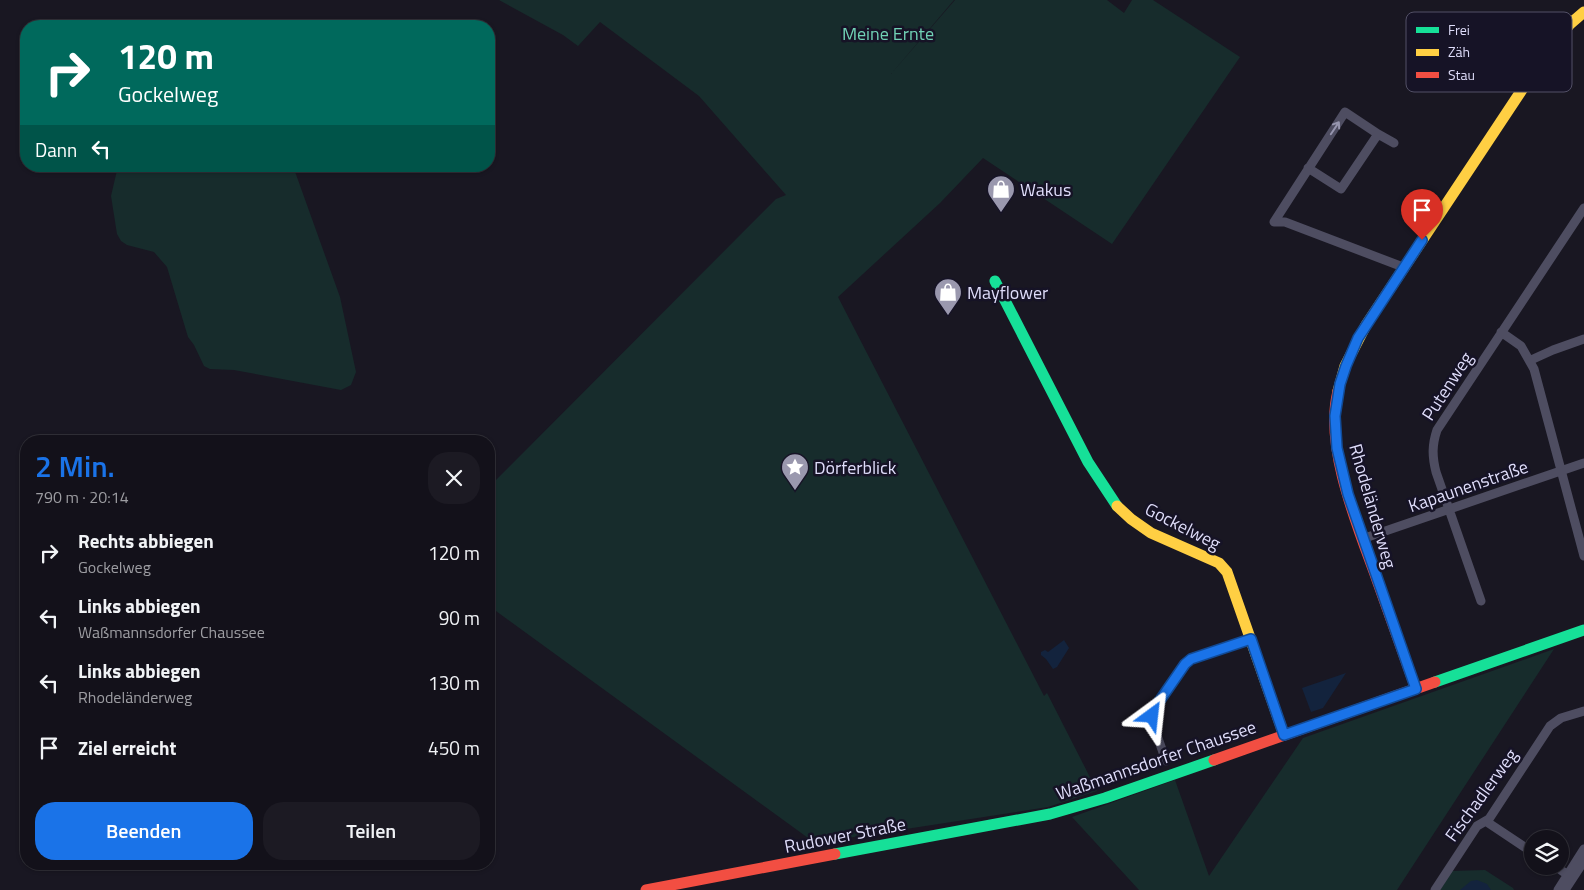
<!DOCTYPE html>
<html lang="de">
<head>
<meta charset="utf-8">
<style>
  :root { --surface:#13111a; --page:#1c1a23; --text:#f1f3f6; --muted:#9d9da2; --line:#323139; --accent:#1a73e8 }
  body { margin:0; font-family:"Titillium Web",sans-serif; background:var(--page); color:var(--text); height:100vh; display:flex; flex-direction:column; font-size:19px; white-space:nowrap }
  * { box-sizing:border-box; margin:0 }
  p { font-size:16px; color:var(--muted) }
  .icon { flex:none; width:28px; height:28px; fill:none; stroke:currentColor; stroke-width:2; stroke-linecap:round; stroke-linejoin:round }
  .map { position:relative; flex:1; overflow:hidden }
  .details { position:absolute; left:20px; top:435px; width:475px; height:435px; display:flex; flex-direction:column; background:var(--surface); border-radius:20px; box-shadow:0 1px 4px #0004,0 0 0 1px var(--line) }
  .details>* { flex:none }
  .banner { position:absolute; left:20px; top:20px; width:475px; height:152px; border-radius:20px; box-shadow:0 1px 4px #0004,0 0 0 1px var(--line); background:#00695c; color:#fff; overflow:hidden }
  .buttons { position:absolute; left:1524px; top:830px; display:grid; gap:10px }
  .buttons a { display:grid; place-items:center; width:45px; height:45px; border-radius:50%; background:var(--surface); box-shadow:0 1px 4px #0004,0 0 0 1px var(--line); font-size:25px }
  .pin { position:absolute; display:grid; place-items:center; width:42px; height:42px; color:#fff; margin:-51px -21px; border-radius:50% 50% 50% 0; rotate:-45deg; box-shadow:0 0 5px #0007 }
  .pin .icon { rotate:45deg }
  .me { position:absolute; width:55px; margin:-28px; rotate:30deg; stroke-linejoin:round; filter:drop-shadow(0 0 4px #0008) }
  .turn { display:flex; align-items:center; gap:18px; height:105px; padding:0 15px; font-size:22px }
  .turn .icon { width:65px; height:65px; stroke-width:2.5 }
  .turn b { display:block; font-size:35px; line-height:42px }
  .then { display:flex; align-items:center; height:48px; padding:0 15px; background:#0003; gap:10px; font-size:19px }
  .round { display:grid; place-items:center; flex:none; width:52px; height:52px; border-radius:20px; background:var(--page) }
  .summary { display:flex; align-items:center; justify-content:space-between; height:85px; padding:0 15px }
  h1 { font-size:30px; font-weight:600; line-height:38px; color:var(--accent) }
  .primary-button { display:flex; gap:10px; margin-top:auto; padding:10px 15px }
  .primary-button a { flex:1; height:58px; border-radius:20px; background:var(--accent); color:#fff; font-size:20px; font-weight:600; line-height:58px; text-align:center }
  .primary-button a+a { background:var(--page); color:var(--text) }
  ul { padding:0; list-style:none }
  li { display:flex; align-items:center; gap:15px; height:65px; padding:0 15px }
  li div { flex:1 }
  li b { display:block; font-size:19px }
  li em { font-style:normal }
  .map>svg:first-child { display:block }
</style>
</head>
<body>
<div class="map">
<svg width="1584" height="890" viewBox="0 0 1584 890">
  <rect width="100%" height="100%" fill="#191722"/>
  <path fill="#172c2c" d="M 499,0 L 954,0 L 891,74 L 955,0 L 1107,0 L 1124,13 L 1132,0 L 1153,0 L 1240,57 L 1112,244 L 983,158 L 940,203 L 838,297 L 1044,696 L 1047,693 L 1097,791 L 1048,807 L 815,843 L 489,606 L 489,487 L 776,199 L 786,195 L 699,96 L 600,22 L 578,46 L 563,35 Z
    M 118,166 L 293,166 L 340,297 L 356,372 L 351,385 L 341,390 L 234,370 L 210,369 L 204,366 L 194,345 L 188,337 L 167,267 L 154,252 L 127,245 L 121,241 L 117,234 L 111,196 Z
    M 1554,649 L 1397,890 L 1139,890 L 1072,817 L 1175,780 L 1209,876 L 1303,738 Z
    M 1485,870 L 1513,888 L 1514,890 L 1440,890 L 1452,871 Z"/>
  <path fill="#13233d" d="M 1064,640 L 1069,648 L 1057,667 L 1053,669 L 1046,659 L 1041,655 L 1041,652 L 1045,650 L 1048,652 Z
    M 1346,673 L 1323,708 L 1311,712 L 1302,688 Z
    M 1477,880 L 1487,884 L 1491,890 L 1460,890 L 1471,881 Z"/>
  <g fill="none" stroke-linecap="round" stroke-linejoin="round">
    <path stroke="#4e4d61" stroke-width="9" d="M 1378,134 L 1394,143
      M 1308,168 L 1341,189 L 1378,134 L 1345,112 L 1274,222 L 1285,222 L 1403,267
      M 1501,332 L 1521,346 L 1534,369 L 1584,556
      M 1531,360 L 1553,350 L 1584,339
      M 1362,539 L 1584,463
      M 1481,601 L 1436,472 C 1432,456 1432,445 1437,430 L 1584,208
      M 1166,761 L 1152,721 L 1154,709 L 1185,664 L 1191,659 L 1251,639
      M 1487,822 L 1532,852
      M 1555,866 L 1568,875
      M 1435,890 L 1477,826 L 1489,819 L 1550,726 L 1561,718 L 1584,711
      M 1558,890 L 1584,849
      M 1565,890 L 1584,861"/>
    <path stroke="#16e098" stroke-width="11" d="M 995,281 L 1088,462 L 1117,506
      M 1435,682 L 1584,630
      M 835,854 L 1050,814 L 1105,798 L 1214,760"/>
    <path stroke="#ffcf43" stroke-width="11" d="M 1338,391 L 1345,366 L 1366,325 L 1547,52 L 1570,24 L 1584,12
      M 1117,506 L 1131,519 L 1151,533 L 1219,563 L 1227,572 L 1284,735"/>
    <path stroke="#f24e42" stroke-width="11" d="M 1338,391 C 1324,446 1357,525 1376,577 C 1389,614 1403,652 1416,689
      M 1214,760 L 1435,682
      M 646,890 L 835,854"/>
  </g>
  <defs><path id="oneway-shaft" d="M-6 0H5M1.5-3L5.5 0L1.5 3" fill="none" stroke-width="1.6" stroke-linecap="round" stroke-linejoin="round" transform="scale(1.25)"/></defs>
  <use stroke="#9695ae" href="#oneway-shaft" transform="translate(1335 128) rotate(-56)"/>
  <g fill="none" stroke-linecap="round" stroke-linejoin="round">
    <g stroke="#114b97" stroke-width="12">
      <path id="route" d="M 1152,716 L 1154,709 L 1185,664 L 1191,659 L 1251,639 L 1284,735 L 1416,689 L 1348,494 L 1337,448 L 1335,416 L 1340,384 L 1346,366 L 1358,338 L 1422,240"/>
    </g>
    <use href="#route" stroke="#1a73e8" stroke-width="9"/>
  </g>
  <defs>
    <g id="shop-pin" transform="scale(1.4375)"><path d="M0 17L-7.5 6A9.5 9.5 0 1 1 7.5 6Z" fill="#9a98ae" stroke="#161326"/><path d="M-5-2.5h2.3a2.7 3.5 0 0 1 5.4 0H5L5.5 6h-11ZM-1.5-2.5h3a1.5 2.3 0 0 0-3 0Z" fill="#fff"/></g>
    <g id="sight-pin" transform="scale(1.4375)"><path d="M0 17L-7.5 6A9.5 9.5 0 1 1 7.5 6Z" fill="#9a98ae" stroke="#161326"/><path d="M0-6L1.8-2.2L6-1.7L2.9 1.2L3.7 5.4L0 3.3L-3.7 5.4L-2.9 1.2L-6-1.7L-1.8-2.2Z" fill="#fff"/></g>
  </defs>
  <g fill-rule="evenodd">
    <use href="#shop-pin" x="1001" y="189"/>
    <use href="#shop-pin" x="948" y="292"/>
    <use href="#sight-pin" x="795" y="467"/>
  </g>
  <g text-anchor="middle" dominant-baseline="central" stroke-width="5" stroke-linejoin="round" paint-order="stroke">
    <g font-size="18" fill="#71d2b6" stroke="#161326">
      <text x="888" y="33">Meine Ernte</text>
    </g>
    <g font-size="18" fill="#dfddfa" stroke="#161326" text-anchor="start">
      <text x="1020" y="189">Wakus</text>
      <text x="967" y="292">Mayflower</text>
      <text x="814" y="467">Dörferblick</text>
    </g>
    <g font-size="18" fill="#dfddfa" stroke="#161326">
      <text transform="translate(1447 386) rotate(-57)">Putenweg</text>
      <text transform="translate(1468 486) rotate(-19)">Kapaunenstraße</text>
      <text transform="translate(1373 506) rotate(74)">Rhodeländerweg</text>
      <text transform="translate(1183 526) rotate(27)">Gockelweg</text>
      <text transform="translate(1156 760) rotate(-19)">Waßmannsdorfer Chaussee</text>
      <text transform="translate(1481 795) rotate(-54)">Fischadlerweg</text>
      <text transform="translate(845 835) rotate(-11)">Rudower Straße</text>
    </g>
  </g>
  <rect x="1406" y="12" width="166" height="80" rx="8" fill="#161326" stroke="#525066" stroke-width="1"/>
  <rect x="1416" y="27" width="23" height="6" fill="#16e098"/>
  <rect x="1416" y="49" width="23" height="7" fill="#ffcf43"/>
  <rect x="1416" y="72" width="23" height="6" fill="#f24e42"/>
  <g font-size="14" fill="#dfddfa">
    <text x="1448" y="35">Frei</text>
    <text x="1448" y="57">Zäh</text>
    <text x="1448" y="80">Stau</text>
  </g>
</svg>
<div class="buttons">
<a><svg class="icon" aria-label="layers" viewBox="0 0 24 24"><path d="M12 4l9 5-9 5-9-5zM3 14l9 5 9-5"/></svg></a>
</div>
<div class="pin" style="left:1422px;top:240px;background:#d93025"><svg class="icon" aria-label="arrive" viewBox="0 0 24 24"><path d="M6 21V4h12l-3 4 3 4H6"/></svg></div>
<svg class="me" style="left:1152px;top:716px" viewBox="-20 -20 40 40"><path d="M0-17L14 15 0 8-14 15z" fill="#1a73e8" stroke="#fff" stroke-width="4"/></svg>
<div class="banner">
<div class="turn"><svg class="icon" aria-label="right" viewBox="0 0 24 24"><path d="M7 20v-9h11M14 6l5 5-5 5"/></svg><div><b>120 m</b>Gockelweg</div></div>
<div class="then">Dann<svg class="icon" aria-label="left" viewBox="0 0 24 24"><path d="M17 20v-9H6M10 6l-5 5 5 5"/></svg></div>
</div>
<section class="details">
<div class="summary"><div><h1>2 Min.</h1><p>790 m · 20:14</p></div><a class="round"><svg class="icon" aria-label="close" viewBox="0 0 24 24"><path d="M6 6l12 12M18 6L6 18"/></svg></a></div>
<ul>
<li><svg class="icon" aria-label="right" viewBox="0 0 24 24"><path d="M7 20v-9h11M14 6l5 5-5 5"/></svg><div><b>Rechts abbiegen</b><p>Gockelweg</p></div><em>120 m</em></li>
<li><svg class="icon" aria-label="left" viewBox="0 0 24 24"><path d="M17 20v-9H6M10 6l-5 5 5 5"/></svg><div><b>Links abbiegen</b><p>Waßmannsdorfer Chaussee</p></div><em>90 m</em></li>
<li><svg class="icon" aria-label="left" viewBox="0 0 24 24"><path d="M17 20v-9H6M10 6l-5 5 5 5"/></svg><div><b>Links abbiegen</b><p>Rhodeländerweg</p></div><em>130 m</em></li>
<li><svg class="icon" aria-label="arrive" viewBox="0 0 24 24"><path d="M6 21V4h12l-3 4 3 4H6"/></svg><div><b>Ziel erreicht</b></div><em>450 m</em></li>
</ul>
<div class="primary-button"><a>Beenden</a><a>Teilen</a></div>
</section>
</div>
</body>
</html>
